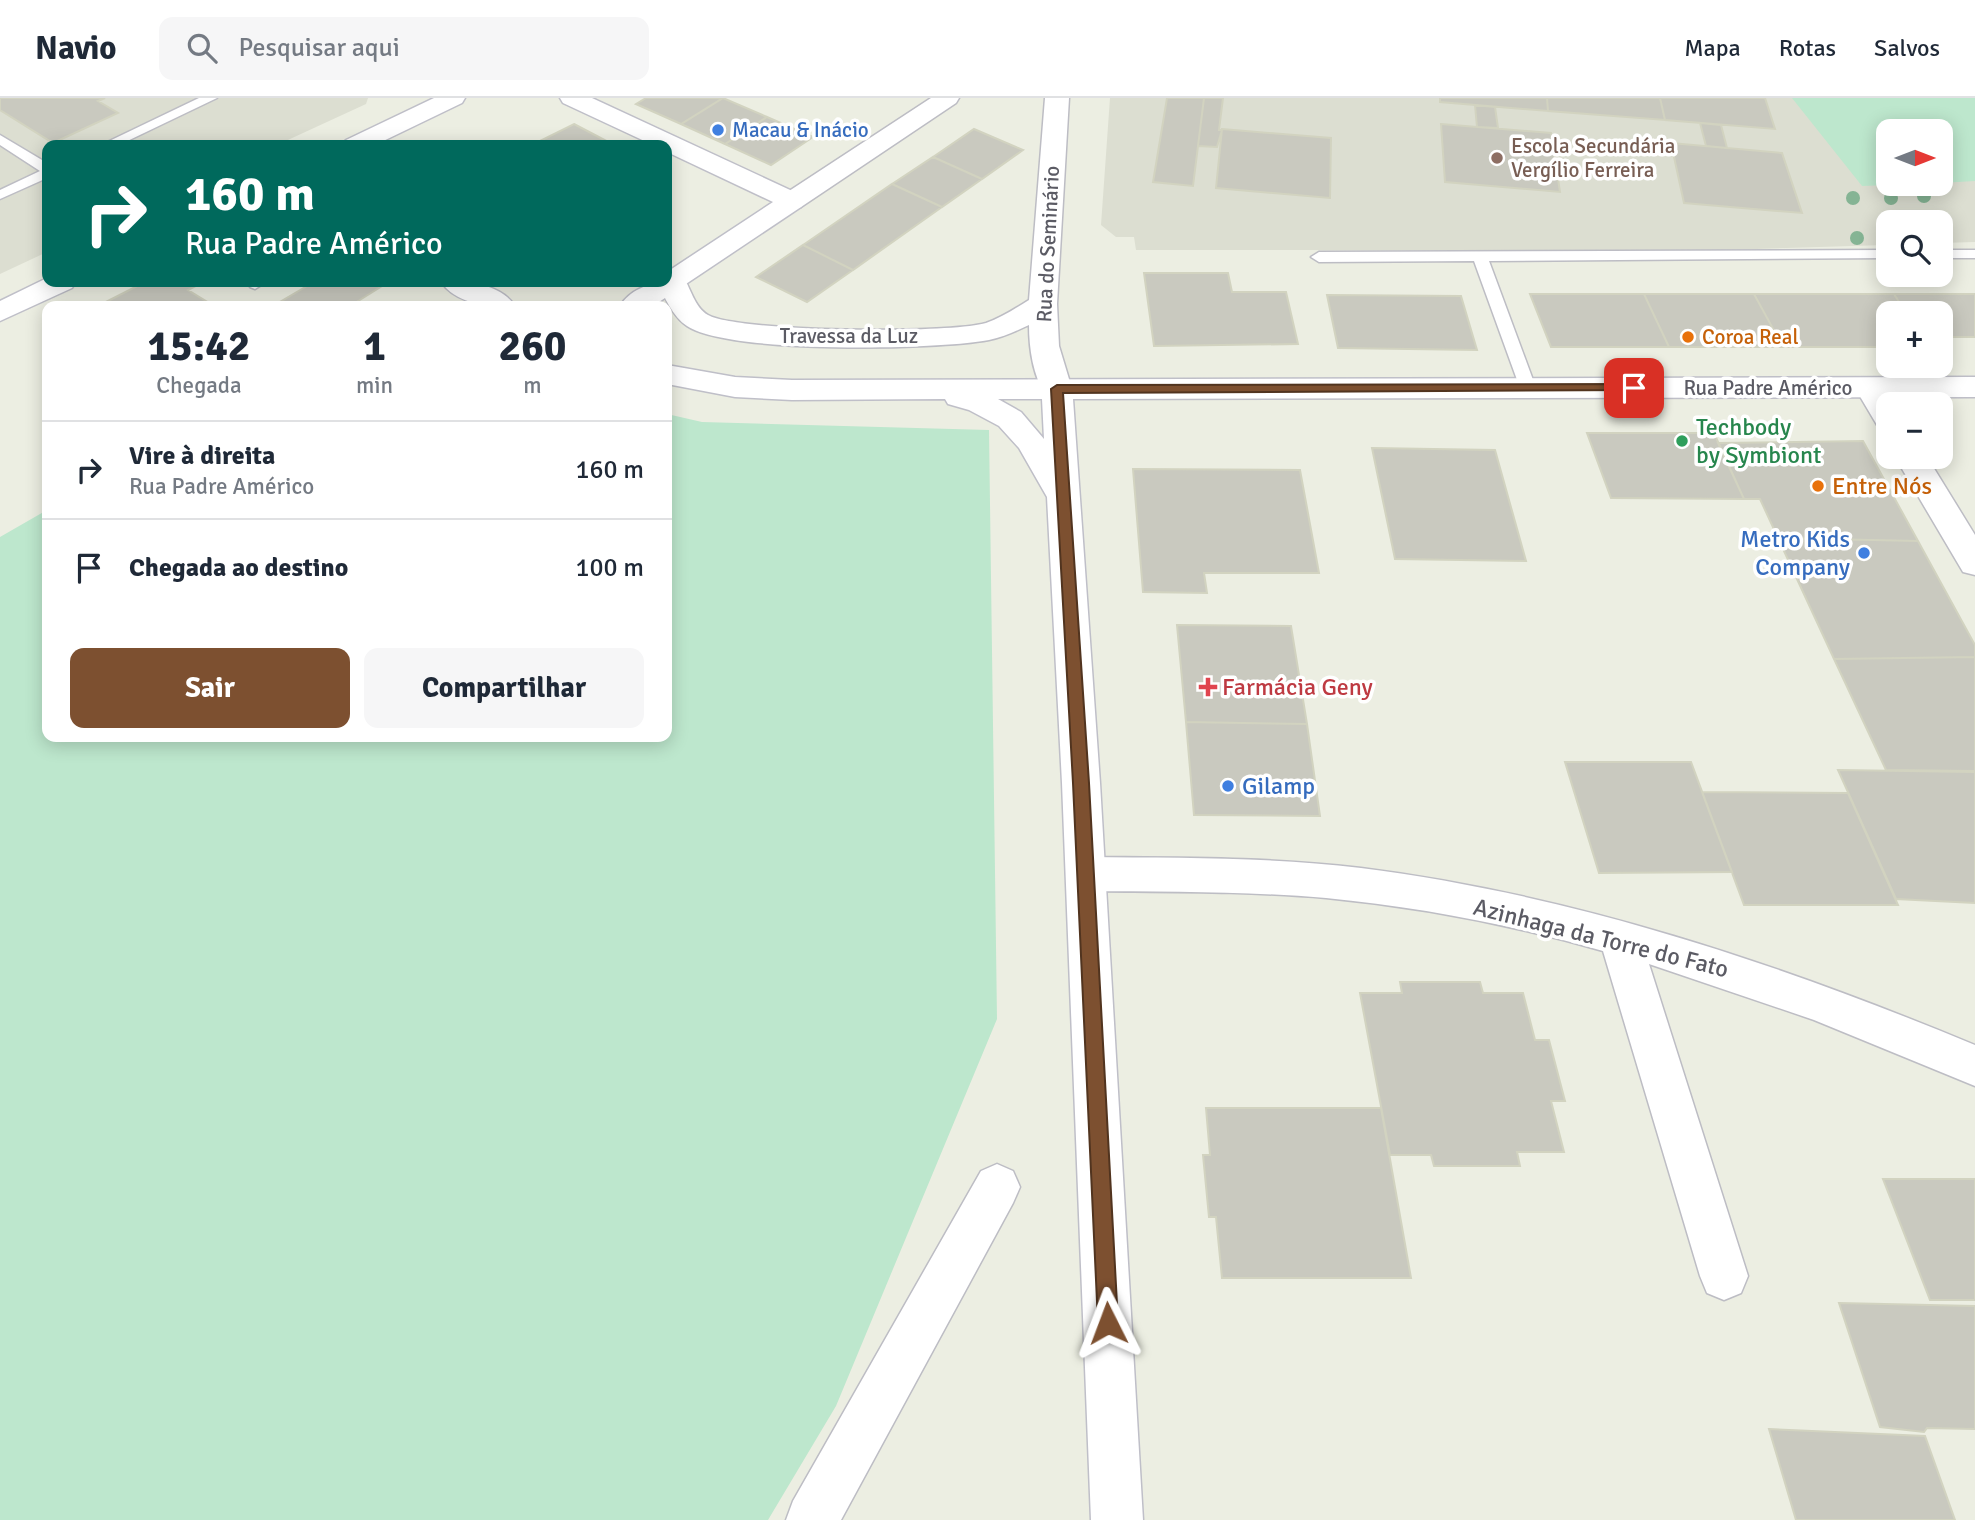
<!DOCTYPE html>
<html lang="pt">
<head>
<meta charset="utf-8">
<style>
  :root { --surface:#fff; --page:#f6f6f7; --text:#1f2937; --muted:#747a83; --line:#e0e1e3; --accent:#7d5030 }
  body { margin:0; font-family:Signika,sans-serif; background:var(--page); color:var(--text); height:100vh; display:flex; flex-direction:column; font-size:26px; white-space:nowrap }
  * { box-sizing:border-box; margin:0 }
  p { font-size:23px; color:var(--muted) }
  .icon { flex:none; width:38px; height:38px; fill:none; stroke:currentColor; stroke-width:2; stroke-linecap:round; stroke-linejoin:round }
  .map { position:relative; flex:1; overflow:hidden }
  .side { position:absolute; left:42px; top:203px; width:630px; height:441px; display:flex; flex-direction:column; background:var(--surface); border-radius:14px; box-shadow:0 4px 18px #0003 }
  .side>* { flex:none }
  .banner { position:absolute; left:42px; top:42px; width:630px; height:147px; border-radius:14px; box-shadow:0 4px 18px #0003; background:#00695c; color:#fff; overflow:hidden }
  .needle { width:46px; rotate:90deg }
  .fabs { position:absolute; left:1876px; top:21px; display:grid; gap:14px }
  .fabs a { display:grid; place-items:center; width:77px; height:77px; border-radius:14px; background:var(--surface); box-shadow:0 4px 18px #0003; font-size:35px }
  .pin { position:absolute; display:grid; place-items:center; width:60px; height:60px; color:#fff; margin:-30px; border-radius:14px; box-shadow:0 4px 10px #0006 }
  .me { position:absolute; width:77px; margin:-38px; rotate:357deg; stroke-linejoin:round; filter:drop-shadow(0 0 5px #0008) }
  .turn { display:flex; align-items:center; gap:24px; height:147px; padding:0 28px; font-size:32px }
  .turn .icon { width:91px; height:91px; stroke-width:2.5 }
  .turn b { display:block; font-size:49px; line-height:60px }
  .eta { display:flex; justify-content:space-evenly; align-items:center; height:119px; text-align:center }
  .eta b { font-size:42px; font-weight:800; line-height:49px }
  .primary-button { display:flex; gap:14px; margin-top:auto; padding:14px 28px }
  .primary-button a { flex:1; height:80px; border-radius:14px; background:var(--accent); color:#fff; font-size:28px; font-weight:800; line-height:80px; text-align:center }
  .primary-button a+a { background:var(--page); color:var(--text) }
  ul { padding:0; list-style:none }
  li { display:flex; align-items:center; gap:21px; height:98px; padding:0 28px; border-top:2px solid var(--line) }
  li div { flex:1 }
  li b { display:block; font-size:26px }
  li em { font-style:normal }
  header { display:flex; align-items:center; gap:42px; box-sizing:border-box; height:98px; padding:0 35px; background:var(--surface); border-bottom:2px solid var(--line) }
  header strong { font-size:33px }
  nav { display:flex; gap:38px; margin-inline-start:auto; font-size:24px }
  .search { width:490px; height:63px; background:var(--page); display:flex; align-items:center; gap:18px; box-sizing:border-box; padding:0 24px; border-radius:14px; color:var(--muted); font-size:26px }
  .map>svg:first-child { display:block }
</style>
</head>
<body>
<header>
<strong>Navio</strong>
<div class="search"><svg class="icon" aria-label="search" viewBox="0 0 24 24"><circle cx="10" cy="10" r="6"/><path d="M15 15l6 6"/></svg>Pesquisar aqui</div>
<nav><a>Mapa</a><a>Rotas</a><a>Salvos</a></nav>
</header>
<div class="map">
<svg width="1975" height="1422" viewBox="0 0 1975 1422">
  <rect width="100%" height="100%" fill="#eceee2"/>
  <path fill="#dcded1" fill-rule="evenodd" d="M 0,0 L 368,0 L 366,6 L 277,47 L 47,47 L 47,154 L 0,176 Z
    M 1110,0 L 1975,0 L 1975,144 L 1941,145 L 1941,124 L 1888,124 L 1888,147 L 1885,147 L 1723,152 L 1136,152 L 1134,139 L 1116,139 L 1101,127 ZM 1888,33 L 1941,33 L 1941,86 L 1888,86 Z"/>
  <path fill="#bde7cd" d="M 1792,0 L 1975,0 L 1975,83 L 1941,85 L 1941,33 L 1888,33 L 1888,86 L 1917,86 L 1862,88 Z
    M 667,316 L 702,324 L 989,332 L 997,921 L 836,1308 L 768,1422 L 0,1422 L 0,439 L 47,412 L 47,639 L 667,639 Z"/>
  <path fill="#c9c9bf" stroke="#d2d3c0" stroke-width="2" d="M 0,0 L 105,0 L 98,3 L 118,15 L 53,45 L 0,12 Z
    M 646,0 L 723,0 L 681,26 L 636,6 Z
    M 723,0 L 767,19 L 725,46 L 681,26 Z
    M 1167,0 L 1204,0 L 1193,88 L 1153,84 Z
    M 1204,0 L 1223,0 L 1219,32 L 1222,32 L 1217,49 L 1198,48 Z
    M 1440,0 L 1547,0 L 1548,13 L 1440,4 Z
    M 1547,0 L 1660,0 L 1665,22 L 1548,13 Z
    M 1660,0 L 1765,0 L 1775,31 L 1665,22 Z
    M 1475,7 L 1495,9 L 1498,30 L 1477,29 Z
    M 767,19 L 813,39 L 771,67 L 725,46 Z
    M 1700,25 L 1721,27 L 1727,50 L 1706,48 Z
    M 574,26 L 614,47 L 532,47 Z
    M 1441,26 L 1551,35 L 1560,94 L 1445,84 Z
    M 974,31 L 1023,52 L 982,81 L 933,59 Z
    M 1222,31 L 1331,40 L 1330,100 L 1216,90 Z
    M 1671,45 L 1782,55 L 1802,115 L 1684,105 Z
    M 933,59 L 982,81 L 942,109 L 892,86 Z
    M 892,86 L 942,109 L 853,172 L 803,147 Z
    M 803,147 L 853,172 L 807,204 L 756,179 Z
    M 1144,175 L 1228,175 L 1232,194 L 1286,194 L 1298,246 L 1154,248 Z
    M 145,184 L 203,184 L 188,192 L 214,208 L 98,208 Z
    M 314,184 L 379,184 L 387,185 L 350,208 L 273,208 Z
    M 1530,196 L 1644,196 L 1669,249 L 1551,249 Z
    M 1644,196 L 1754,196 L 1783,249 L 1669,249 Z
    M 1754,196 L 1894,196 L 1906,215 L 1888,215 L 1888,249 L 1783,249 Z
    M 1894,196 L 1975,196 L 1975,239 L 1941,239 L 1941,215 L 1906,215 Z
    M 1327,197 L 1461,198 L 1477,252 L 1338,250 Z
    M 1587,335 L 1714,335 L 1744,401 L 1611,400 Z
    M 1863,343 L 1918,443 L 1778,440 L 1760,401 L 1744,401 L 1718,345 Z
    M 1372,350 L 1495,352 L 1526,463 L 1395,461 Z
    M 1133,371 L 1300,372 L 1319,475 L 1204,475 L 1207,495 L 1143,494 Z
    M 1778,440 L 1918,443 L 1975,547 L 1975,559 L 1834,561 Z
    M 1177,527 L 1291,528 L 1307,626 L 1186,624 Z
    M 1975,559 L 1975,673 L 1886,672 L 1834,561 Z
    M 1186,624 L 1307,626 L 1320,718 L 1194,717 Z
    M 1565,664 L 1691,664 L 1732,774 L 1599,775 Z
    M 1838,672 L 1975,674 L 1975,805 L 1896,801 Z
    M 1702,694 L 1848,695 L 1898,807 L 1744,807 Z
    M 1400,884 L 1480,884 L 1483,895 L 1523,895 L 1535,942 L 1549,942 L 1565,1003 L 1551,1003 L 1564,1054 L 1517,1054 L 1520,1068 L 1434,1068 L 1431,1057 L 1390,1057 L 1360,895 L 1402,895 Z
    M 1206,1010 L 1381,1010 L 1411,1180 L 1222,1180 L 1216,1119 L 1209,1119 L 1203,1057 L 1210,1057 Z
    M 1883,1081 L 1975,1081 L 1975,1202 L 1930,1202 Z
    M 1839,1205 L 1975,1208 L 1975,1331 L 1927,1330 L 1924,1334 L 1880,1329 Z
    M 1769,1331 L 1925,1338 L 1955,1422 L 1796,1422 Z"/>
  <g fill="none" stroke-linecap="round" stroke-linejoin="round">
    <g stroke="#bdbdc4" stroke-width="3">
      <path id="lane" d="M 199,0 L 217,0 L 119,47 L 101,47 Z
        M 0,37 L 47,65 L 47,80 L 0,101 L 0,92 L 40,73 L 0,47 Z
        M 1888,152 L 1888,160 L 1489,163 L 1536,290 L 1528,295 L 1520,290 L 1474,163 L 1319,164 L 1311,159 L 1319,154 Z
        M 1941,152 L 1975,152 L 1975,160 L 1941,160 Z
        M 249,184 L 266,184 L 255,191 L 250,189 Z"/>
    </g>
    <g stroke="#bdbdc4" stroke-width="3">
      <path id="street" d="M 931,0 L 959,0 L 956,5 L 801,109 L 792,111 L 783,109 L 779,103 L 783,97 Z
        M 1045,0 L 1069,0 L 1057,206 L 1059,248 L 1072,291 L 1068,298 L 1057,301 L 1046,298 C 1033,278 1029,250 1029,227 C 1016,233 1004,239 989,242 C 937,252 728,256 687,228 C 673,219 664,199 658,184 L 667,184 L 667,176 L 682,177 C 691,190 694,209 708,217 C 739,234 949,236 986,225 C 1001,220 1016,210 1029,202 Z
        M 1870,280 L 1881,283 L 1895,306 L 1888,306 L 1888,330 L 1877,327 L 1855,290 L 1859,283 Z
        M 1895,359 L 1927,359 L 1975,437 L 1975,477 L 1963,474 Z
        M 1086,759 C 1178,760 1270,759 1361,770 C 1574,797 1777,865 1975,947 L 1975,988 L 1814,922 L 1649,866 L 1748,1178 L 1741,1195 L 1724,1202 L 1707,1195 L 1700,1178 L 1603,853 C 1513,827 1419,809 1326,800 C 1246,793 1166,794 1086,793 L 1072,788 L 1066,776 L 1072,764 Z
        M 997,1066 L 1013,1073 L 1020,1089 L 1013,1105 L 841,1422 L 786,1422 L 793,1403 L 981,1073 Z"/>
    </g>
    <g stroke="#bfbfc8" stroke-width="3">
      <path id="secondary" d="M 434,0 L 465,0 L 462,5 L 375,47 L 342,47 L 346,42 Z
        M 560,0 L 592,0 L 801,97 L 805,103 L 801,109 L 653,208 L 620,208 C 629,193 649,184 667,184 L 667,174 L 773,104 L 667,54 L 667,47 L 653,47 L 563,5 Z
        M 47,180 L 47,184 L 76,184 L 72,190 L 0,223 L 0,203 Z
        M 441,184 C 466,183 500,185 515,208 C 490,209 457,207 441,184 Z
        M 667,267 L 735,279 L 792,282 L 1975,279 L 1975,299 L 1073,301 L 1100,685 L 1143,1422 L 1091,1422 L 1062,685 L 1047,399 L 1019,350 L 999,328 L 969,312 L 948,306 L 945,301 L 792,302 L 735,299 L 667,286 ZM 998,301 L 1042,301 L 1044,341 L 1021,314 Z"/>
    </g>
    <use href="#lane" fill="#fff" fill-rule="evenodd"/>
    <use href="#street" fill="#fff" fill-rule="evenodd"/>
    <use href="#secondary" fill="#fff" fill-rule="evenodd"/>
  </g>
  <g fill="#85b494">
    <circle cx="1924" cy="98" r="7"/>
    <circle cx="1853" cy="100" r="7"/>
    <circle cx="1891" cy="100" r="7"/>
    <circle cx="1857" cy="140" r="7"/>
  </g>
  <path fill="#7d5030" stroke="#51341f" stroke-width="2" d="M 1634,286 L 1638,287 L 1638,292 L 1063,295 L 1089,685 L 1118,1225 L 1115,1232 L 1108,1235 L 1101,1232 L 1098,1225 L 1073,685 L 1051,291 L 1057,287 Z"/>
  <g fill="#3f7fe0" stroke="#fff" stroke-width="2.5">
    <circle cx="718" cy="32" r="7"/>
    <circle cx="1864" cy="455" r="7"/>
    <circle cx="1228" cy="688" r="7"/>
  </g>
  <circle fill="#8d6e63" stroke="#fff" stroke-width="2.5" cx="1497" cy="60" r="7"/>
  <g fill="#e8710a" stroke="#fff" stroke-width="2.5">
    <circle cx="1688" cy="239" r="7"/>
    <circle cx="1818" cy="388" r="7"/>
  </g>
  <circle fill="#2e9e5b" stroke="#fff" stroke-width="2.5" cx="1682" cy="343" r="7"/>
  <path fill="#e0444e" stroke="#fff" stroke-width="2.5" d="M1204.5 578.5h7v7h7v7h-7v7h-7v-7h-7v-7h7z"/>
  <g text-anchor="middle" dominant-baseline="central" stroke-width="7" stroke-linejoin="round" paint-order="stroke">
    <g font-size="21" fill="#366cbe" stroke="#fff" text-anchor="start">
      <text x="732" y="32">Macau &amp; Inácio</text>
    </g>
    <g font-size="21" fill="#785e54" stroke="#fff" text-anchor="start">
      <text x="1511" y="48">Escola Secundária<tspan x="1511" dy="24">Vergílio Ferreira</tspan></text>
    </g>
    <g font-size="21" fill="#5b5b64" stroke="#fff">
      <text transform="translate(1048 146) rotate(-87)">Rua do Seminário</text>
      <text x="849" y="238">Travessa da Luz</text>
      <text x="1768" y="290">Rua Padre Américo</text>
    </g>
    <g font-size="21" fill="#c56008" stroke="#fff" text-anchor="start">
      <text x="1702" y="239">Coroa Real</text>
    </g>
    <g font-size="24" fill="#27864d" stroke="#fff" text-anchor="start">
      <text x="1696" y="329">Techbody<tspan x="1696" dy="28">by Symbiont</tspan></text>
    </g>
    <g font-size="24" fill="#c56008" stroke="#fff" text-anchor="start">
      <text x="1832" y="388">Entre Nós</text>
    </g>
    <g font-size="24" fill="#366cbe" stroke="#fff" text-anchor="end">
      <text x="1850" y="441">Metro Kids<tspan x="1850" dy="28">Company</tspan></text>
      <text x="1242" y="688" text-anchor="start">Gilamp</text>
    </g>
    <g font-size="24" fill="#be3a42" stroke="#fff" text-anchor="start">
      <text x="1222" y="589">Farmácia Geny</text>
    </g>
    <g font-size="24" fill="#5b5b64" stroke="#fff">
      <text transform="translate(1601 840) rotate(14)">Azinhaga da Torre do Fato</text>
    </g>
  </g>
</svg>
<div class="fabs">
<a><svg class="needle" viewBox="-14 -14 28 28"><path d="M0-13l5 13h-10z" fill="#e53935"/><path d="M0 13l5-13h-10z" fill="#747a83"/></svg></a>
<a><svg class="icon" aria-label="search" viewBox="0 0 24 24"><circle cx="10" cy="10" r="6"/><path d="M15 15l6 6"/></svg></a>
<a>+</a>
<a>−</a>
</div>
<div class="pin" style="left:1634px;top:290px;background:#d93025"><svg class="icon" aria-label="arrive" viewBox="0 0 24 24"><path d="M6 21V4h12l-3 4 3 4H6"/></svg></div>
<svg class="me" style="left:1108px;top:1225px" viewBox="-20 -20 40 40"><path d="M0-17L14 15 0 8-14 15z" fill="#7d5030" stroke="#fff" stroke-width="4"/></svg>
<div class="banner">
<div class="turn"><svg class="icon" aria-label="right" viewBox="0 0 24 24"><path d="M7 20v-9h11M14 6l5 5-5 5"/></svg><div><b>160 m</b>Rua Padre Américo</div></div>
</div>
<section class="side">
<div class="eta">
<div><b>15:42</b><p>Chegada</p></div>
<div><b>1</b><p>min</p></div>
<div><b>260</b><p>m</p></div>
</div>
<ul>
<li><svg class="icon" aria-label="right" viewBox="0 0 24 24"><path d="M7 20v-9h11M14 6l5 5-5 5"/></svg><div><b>Vire à direita</b><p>Rua Padre Américo</p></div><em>160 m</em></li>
<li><svg class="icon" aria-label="arrive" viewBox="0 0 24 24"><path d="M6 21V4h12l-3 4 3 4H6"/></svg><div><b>Chegada ao destino</b></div><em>100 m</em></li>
</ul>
<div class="primary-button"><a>Sair</a><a>Compartilhar</a></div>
</section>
</div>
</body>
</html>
